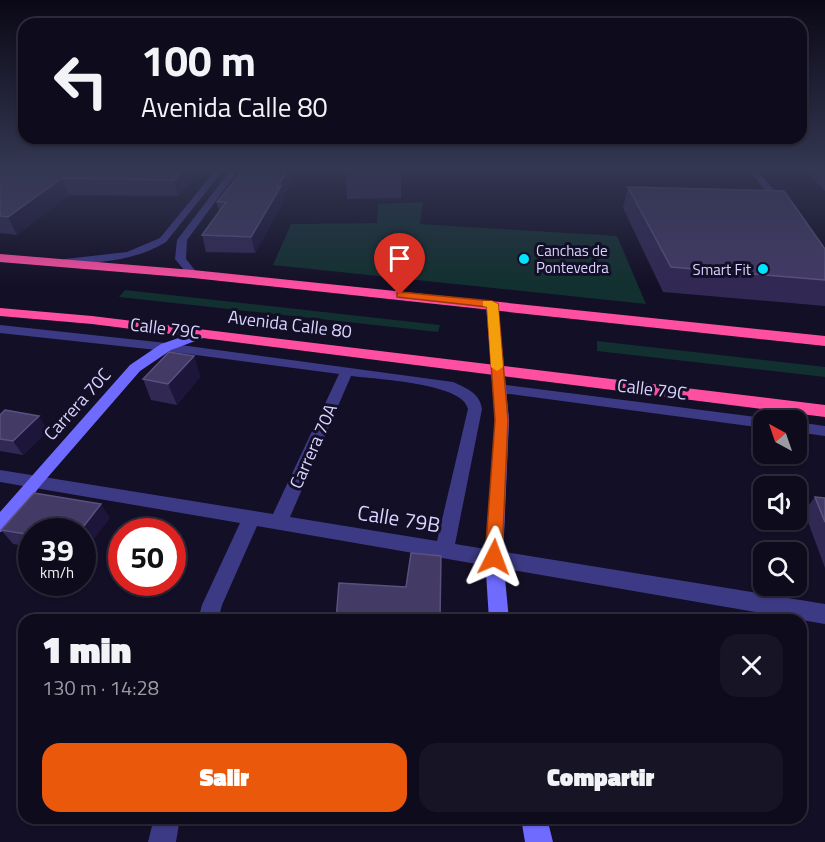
<!DOCTYPE html>
<html lang="es">
<head>
<meta charset="utf-8">
<style>
  :root { --surface:#0e0b1c; --page:#171425; --text:#f1f3f6; --muted:#9b9ba3; --line:#2e2b3b; --accent:#ea580c }
  body { margin:0; font-family:"Titillium Web",sans-serif; background:var(--page); color:var(--text); height:100vh; display:flex; flex-direction:column; font-size:22px; white-space:nowrap }
  * { box-sizing:border-box; margin:0 }
  p { font-size:20px; color:var(--muted) }
  .icon { flex:none; width:33px; height:33px; fill:none; stroke:currentColor; stroke-width:2; stroke-linecap:round; stroke-linejoin:round }
  .map { position:relative; flex:1; overflow:hidden }
  .drawer { position:absolute; left:18px; top:614px; width:789px; height:210px; display:flex; flex-direction:column; background:var(--surface); border-radius:18px; box-shadow:0 2px 4px #0004,0 0 0 2px var(--line) }
  .drawer>* { flex:none }
  .top-card { position:absolute; left:18px; top:18px; width:789px; height:126px; border-radius:18px; box-shadow:0 2px 4px #0004,0 0 0 2px var(--line); background:#0e0b1c; color:var(--text); overflow:hidden }
  .needle { width:39px; rotate:320deg }
  .buttons { position:absolute; left:753px; top:410px; display:grid; gap:12px }
  .buttons a { display:grid; place-items:center; width:54px; height:54px; border-radius:12px; background:var(--surface); box-shadow:0 2px 4px #0004,0 0 0 2px var(--line); font-size:30px }
  .speed { position:absolute; left:18px; top:518px; display:flex; gap:12px; font-size:30px; font-weight:700; text-align:center }
  .speed>* { display:grid; place-content:center; width:78px; height:78px; border-radius:50%; background:var(--surface); box-shadow:0 2px 4px #0004,0 0 0 2px var(--line); line-height:1 }
  .speed small { font-size:15px; font-weight:400 }
  .speed .limit { border:9px solid #d22; background:#fff; color:#111 }
  .pin { position:absolute; display:grid; place-items:center; width:51px; height:51px; color:#fff; margin:-62px -26px; border-radius:50% 50% 50% 0; rotate:-45deg; box-shadow:0 0 6px #0007 }
  .pin .icon { rotate:45deg }
  .me { position:absolute; width:66px; margin:-33px; rotate:3deg; stroke-linejoin:round; filter:drop-shadow(0 0 4px #0008) }
  .turn { display:flex; align-items:center; gap:21px; height:126px; padding:0 24px; font-size:27px }
  .turn .icon { width:78px; height:78px; stroke-width:2.5 }
  .turn b { display:block; font-size:42px; line-height:51px }
  .round { display:grid; place-items:center; flex:none; width:63px; height:63px; border-radius:18px; background:var(--page) }
  .overview { display:flex; align-items:center; justify-content:space-between; height:102px; padding:0 24px }
  h1 { font-size:36px; font-weight:800; line-height:45px }
  .primary-button { display:flex; gap:12px; margin-top:auto; padding:12px 24px }
  .primary-button a { flex:1; height:69px; border-radius:18px; background:var(--accent); color:#fff; font-size:24px; font-weight:800; line-height:69px; text-align:center }
  .primary-button a+a { background:var(--page); color:var(--text) }
  .map>svg:first-child { display:block }
</style>
</head>
<body>
<div class="map">
<svg width="825" height="842" viewBox="0 0 825 842">
  <rect width="100%" height="100%" fill="#130f26"/>
  <path fill="#12302f" d="M 423,202 L 420,224 L 617,236 L 646,304 L 273,265 L 291,224 L 377,223 L 378,204 Z
    M 125,290 L 440,325 L 438,332 L 119,297 Z
    M 597,341 L 825,367 L 825,377 L 597,351 Z"/>
  <g fill="none" stroke-linecap="round" stroke-linejoin="round">
    <path fill="#3d3a85" fill-rule="evenodd" d="M 217,168 L 225,168 L 166,242 C 135,261 101,262 65,265 L 60,262 L 65,259 L 127,252 L 160,238 Z
      M 232,168 L 240,168 L 187,240 L 186,259 L 198,274 L 197,276 L 189,276 L 175,259 L 177,240 Z
      M 747,168 L 755,168 L 785,203 L 785,207 L 779,207 Z
      M 0,325 L 166,343 L 453,382 C 466,388 480,393 482,409 L 455,544 L 825,604 L 825,624 L 257,526 L 222,605 L 218,620 L 198,620 L 202,605 L 240,523 L 0,482 L 0,470 L 273,514 L 339,374 L 166,351 L 0,333 ZM 351,376 C 374,379 464,383 468,409 L 437,541 L 290,517 Z
      M 499,384 L 764,418 L 770,420 L 764,420 L 764,428 L 494,392 L 492,389 L 494,386 Z
      M 796,422 L 825,426 L 825,436 L 796,432 Z
      M 154,818 L 180,818 L 176,842 L 148,842 Z"/>
    <path fill="#6f6bff" fill-rule="evenodd" d="M 492,301 L 498,304 L 509,420 L 503,557 L 509,620 L 489,620 L 485,557 L 495,420 L 486,304 Z
      M 202,330 L 206,331 L 208,334 L 206,337 L 171,350 L 140,371 L 41,485 L 6,530 L 0,532 L 0,512 L 130,365 L 161,344 Z
      M 521,818 L 547,818 L 553,842 L 525,842 Z"/>
    <path fill="#ff4fa3" fill-rule="evenodd" d="M 0,254 L 193,270 L 825,336 L 825,346 L 193,278 L 0,262 Z
      M 0,308 L 92,316 L 825,405 L 825,417 L 92,324 L 0,316 Z"/>
  </g>
  <path fill="#312854" d="M 0,168 L 203,168 L 178,196 L 69,195 L 17,235 L 0,233 Z
    M 245,168 L 300,168 L 283,196 L 284,201 L 255,253 L 206,252 L 202,235 L 219,212 L 217,202 Z
    M 345,168 L 401,168 L 401,198 L 347,199 Z
    M 803,168 L 825,168 L 825,191 Z
    M 628,187 L 825,249 L 825,306 L 663,292 L 623,208 Z
    M 194,356 L 200,377 L 177,405 L 151,400 L 143,379 Z
    M 0,415 L 48,431 L 23,455 L 0,451 Z
    M 815,497 L 825,498 L 825,568 L 804,511 Z
    M 110,518 L 82,531 L 32,531 L 32,547 L 13,544 L 1,530 Z"/>
  <path fill="#1d163a" d="M 185,168 L 203,168 L 178,196 L 174,180 Z
    M 289,168 L 300,168 L 283,196 L 284,201 L 255,253 L 251,237 L 277,187 Z
    M 62,178 L 69,195 L 17,235 L 8,217 Z
    M 194,356 L 200,377 L 177,405 L 168,384 Z
    M 39,416 L 48,431 L 23,455 L 13,441 Z
    M 101,504 L 110,518 L 82,555 L 82,531 L 80,531 Z"/>
  <path fill="#433a66" stroke="#5a527e" stroke-width="1.5" d="M 0,168 L 185,168 L 174,180 L 62,178 L 8,217 L 0,216 Z
    M 245,168 L 289,168 L 277,187 L 281,186 L 251,237 L 202,235 L 226,202 L 217,202 Z
    M 628,187 L 784,191 L 825,249 L 825,280 L 671,267 Z
    M 169,352 L 194,356 L 168,384 L 143,379 Z
    M 5,410 L 39,416 L 13,441 L 0,439 L 0,415 Z
    M 34,493 L 101,504 L 80,531 L 32,531 L 32,535 L 1,530 Z
    M 815,497 L 825,498 L 825,522 Z
    M 411,553 L 441,556 L 440,620 L 336,620 L 339,583 L 406,587 Z"/>
  <linearGradient id="sky" x2="0" y2="1"><stop stop-color="#0a0815"/><stop offset="0.59" stop-color="#333752"/><stop offset="1" stop-color="#333752" stop-opacity="0"/></linearGradient>
  <rect width="825" height="286" fill="url(#sky)"/>
  <path fill="#ea580c" stroke="#983908" stroke-width="1.5" d="M 400,292 L 492,301 L 498,304 L 508,420 L 502,557 L 500,562 L 494,564 L 488,562 L 485,557 L 495,420 L 487,307 L 397,297 L 397,293 Z"/>
  <path fill="#f59e0b" d="M 483,301 L 492,301 L 498,304 L 503,367 L 497,371 L 491,367 L 487,307 L 483,306 Z"/>
  <g fill="#00e5ff" stroke="#130f26" stroke-width="2">
    <circle cx="524" cy="259" r="6"/>
    <circle cx="763" cy="269" r="6"/>
  </g>
  <g text-anchor="middle" dominant-baseline="central" stroke-width="6" stroke-linejoin="round" paint-order="stroke">
    <g font-size="15" fill="#d9d4ff" stroke="#130f26" text-anchor="start">
      <text x="536" y="250">Canchas de<tspan x="536" dy="17">Pontevedra</tspan></text>
      <text x="751" y="269" text-anchor="end">Smart Fit</text>
    </g>
    <g font-size="18" fill="#d9d4ff" stroke="#130f26">
      <text transform="translate(290 324) rotate(7)">Avenida Calle 80</text>
      <text transform="translate(165 328) rotate(7)">Calle 79C</text>
      <text transform="translate(652 389) rotate(7)">Calle 79C</text>
      <text transform="translate(77 404) rotate(-48)">Carrera 70C</text>
      <text transform="translate(313 446) rotate(-66)">Carrera 70A</text>
    </g>
    <g font-size="21" fill="#d9d4ff" stroke="#130f26">
      <text transform="translate(399 518) rotate(9)">Calle 79B</text>
    </g>
  </g>
</svg>
<div class="buttons">
<a><svg class="needle" viewBox="-14 -14 28 28"><path d="M0-13l5 13h-10z" fill="#e53935"/><path d="M0 13l5-13h-10z" fill="#9b9ba3"/></svg></a>
<a><svg class="icon" aria-label="sound" viewBox="0 0 24 24"><path d="M4 9h4l5-4v14l-5-4H4zM17 9q2 3 0 6"/></svg></a>
<a><svg class="icon" aria-label="search" viewBox="0 0 24 24"><circle cx="10" cy="10" r="6"/><path d="M15 15l6 6"/></svg></a>
</div>
<div class="speed"><div>39<small>km/h</small></div><div class="limit">50</div></div>
<div class="pin" style="left:400px;top:295px;background:#d93025"><svg class="icon" aria-label="arrive" viewBox="0 0 24 24"><path d="M6 21V4h12l-3 4 3 4H6"/></svg></div>
<svg class="me" style="left:494px;top:557px" viewBox="-20 -20 40 40"><path d="M0-17L14 15 0 8-14 15z" fill="#ea580c" stroke="#fff" stroke-width="4"/></svg>
<div class="top-card">
<div class="turn"><svg class="icon" aria-label="left" viewBox="0 0 24 24"><path d="M17 20v-9H6M10 6l-5 5 5 5"/></svg><div><b>100 m</b>Avenida Calle 80</div></div>
</div>
<section class="drawer">
<div class="overview"><div><h1>1 min</h1><p>130 m · 14:28</p></div><a class="round"><svg class="icon" aria-label="close" viewBox="0 0 24 24"><path d="M6 6l12 12M18 6L6 18"/></svg></a></div>
<div class="primary-button"><a>Salir</a><a>Compartir</a></div>
</section>
</div>
</body>
</html>
